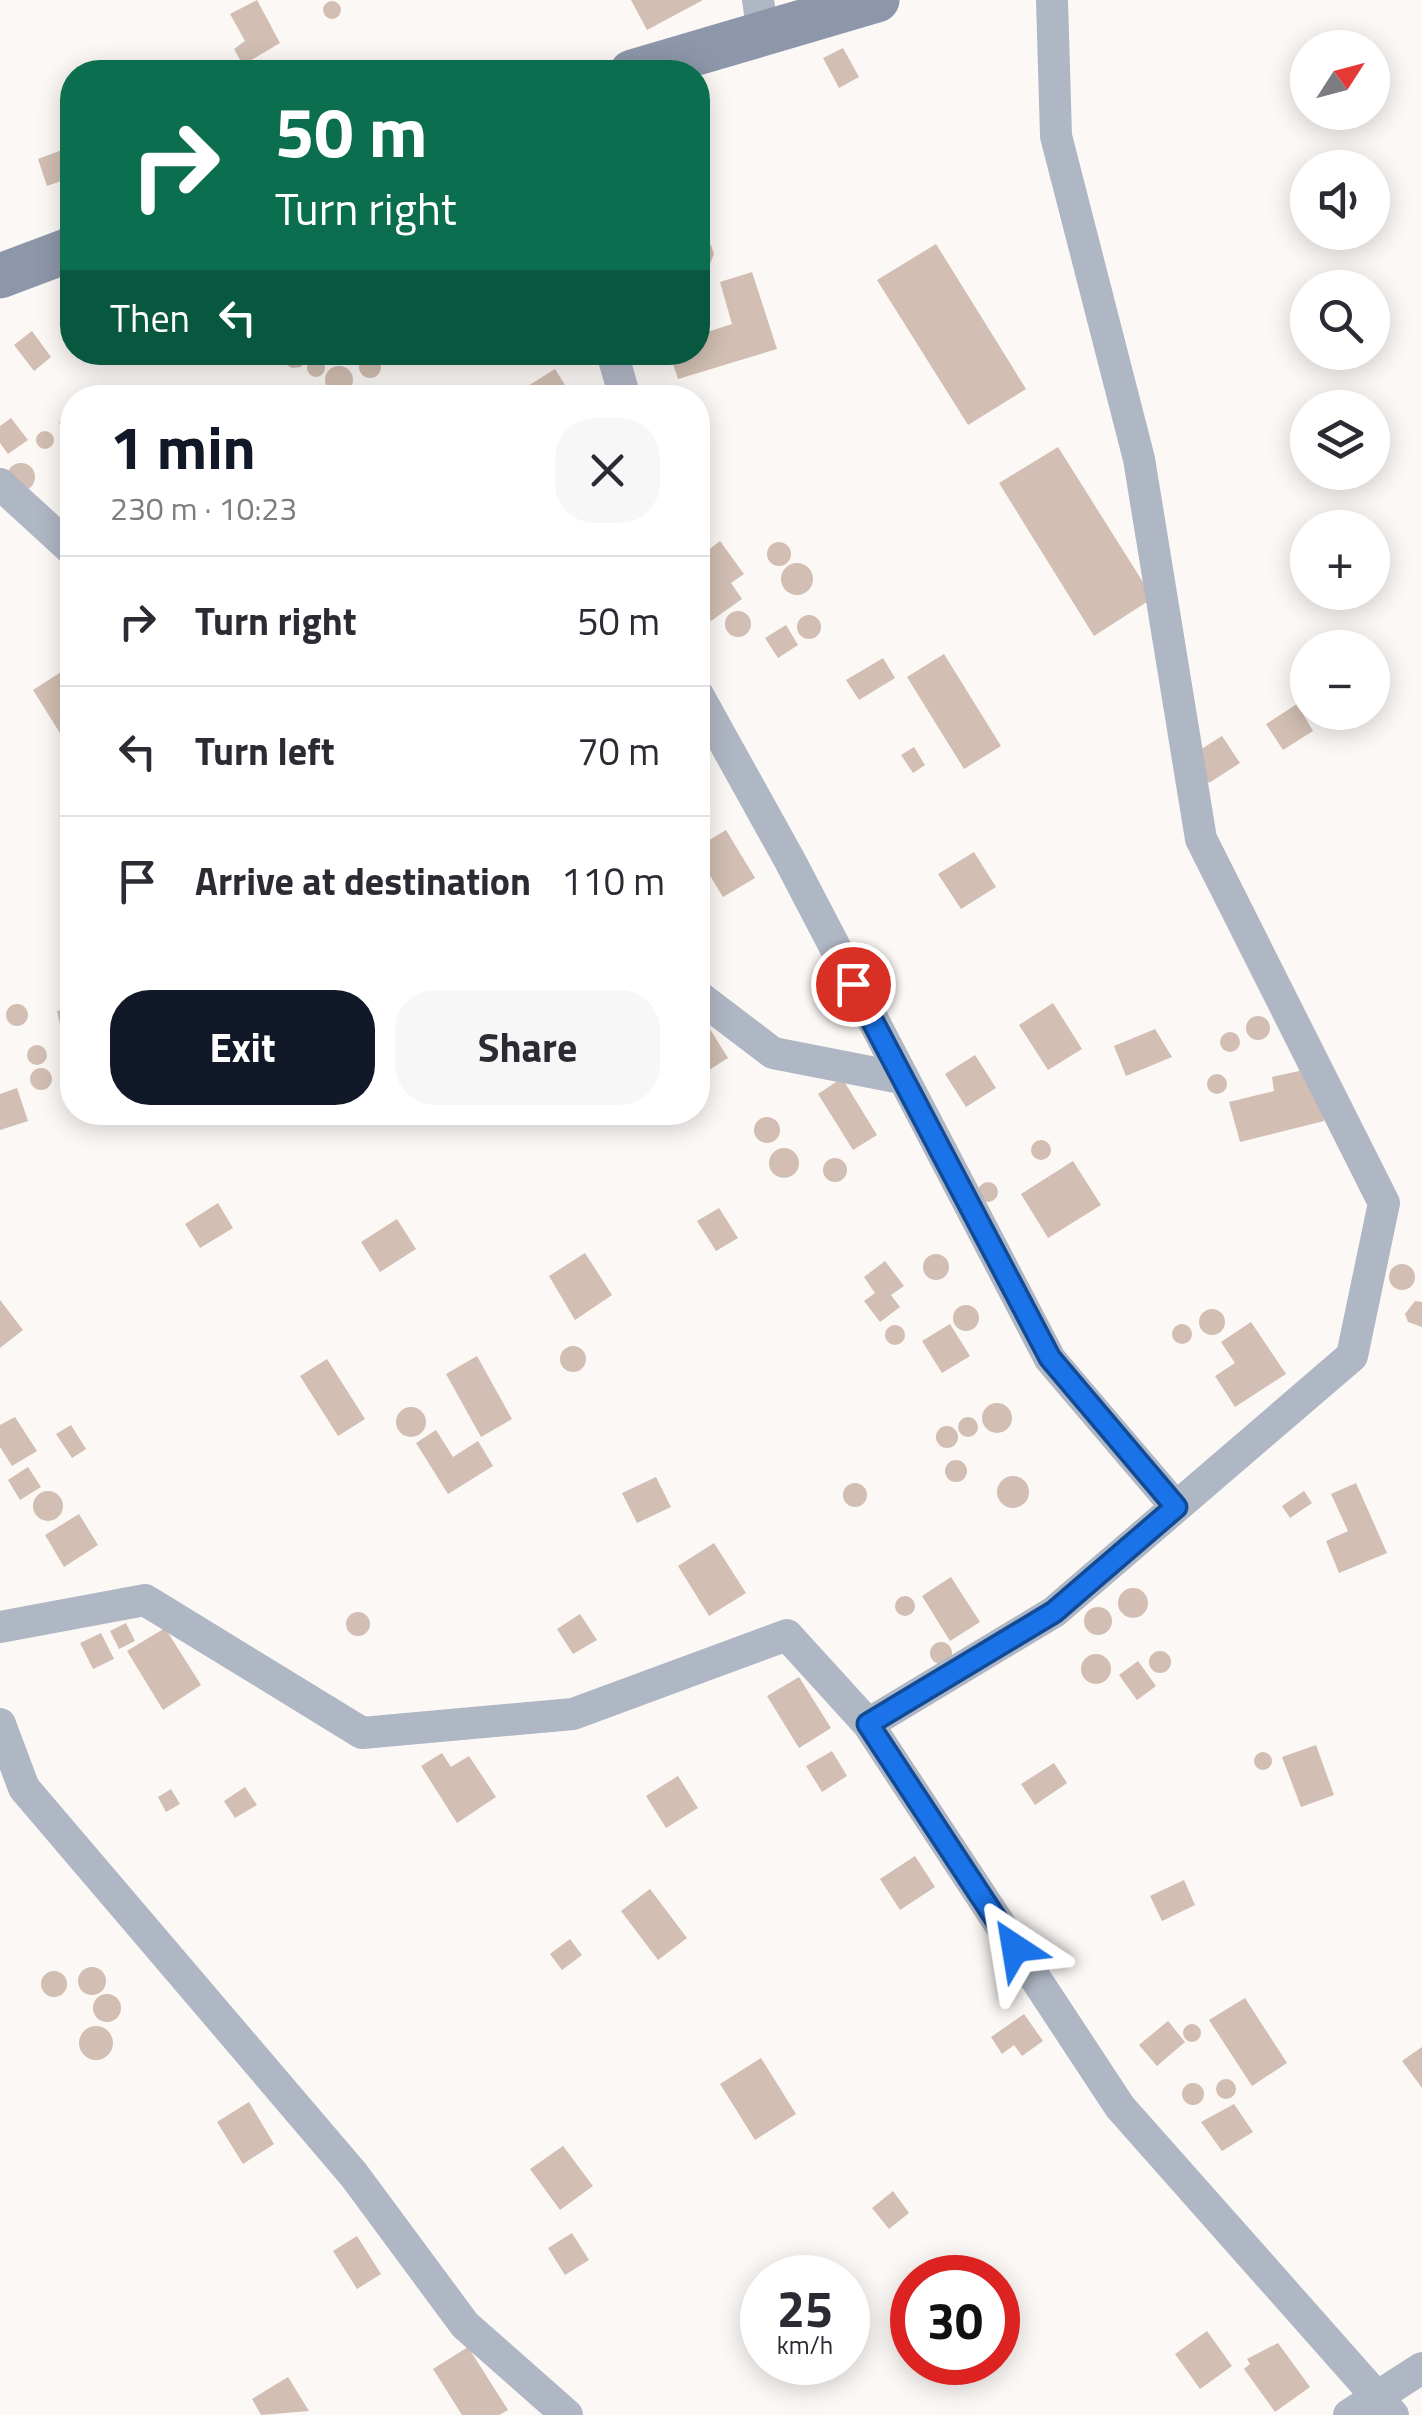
<!DOCTYPE html>
<html lang="en">
<head>
<meta charset="utf-8">
<style>
  :root { --surface:#fff; --page:#f7f7f7; --text:#2b2b33; --muted:#7c7c81; --line:#e1e1e2; --accent:#111827 }
  body { margin:0; font-family:"Titillium Web",sans-serif; background:var(--page); color:var(--text); height:100vh; display:flex; flex-direction:column; font-size:38px; white-space:nowrap }
  * { box-sizing:border-box; margin:0 }
  p { font-size:32px; color:var(--muted) }
  .icon { flex:none; width:55px; height:55px; fill:none; stroke:currentColor; stroke-width:2; stroke-linecap:round; stroke-linejoin:round }
  .map { position:relative; flex:1; overflow:hidden }
  .drawer { position:absolute; left:60px; top:385px; width:650px; height:740px; display:flex; flex-direction:column; background:var(--surface); border-radius:40px; box-shadow:0 5px 25px #0003 }
  .drawer>* { flex:none }
  .guide { position:absolute; left:60px; top:60px; width:650px; height:305px; border-radius:40px; box-shadow:0 5px 25px #0003; background:#0b6e4f; color:#fff; overflow:hidden }
  .needle { width:65px; rotate:54deg }
  .fabs { position:absolute; left:1290px; top:30px; display:grid; gap:20px }
  .fabs a { display:grid; place-items:center; width:100px; height:100px; border-radius:50%; background:var(--surface); box-shadow:0 5px 25px #0003; font-size:50px }
  .speed { position:absolute; left:740px; top:2255px; display:flex; gap:20px; font-size:50px; font-weight:700; text-align:center }
  .speed>* { display:grid; place-content:center; width:130px; height:130px; border-radius:50%; background:var(--surface); box-shadow:0 5px 25px #0003; line-height:1 }
  .speed small { font-size:25px; font-weight:400 }
  .speed .limit { border:15px solid #d22; background:#fff; color:#111 }
  .pin { position:absolute; display:grid; place-items:center; width:85px; height:85px; color:#fff; margin:-42px; border:5px solid #fff; border-radius:50%; box-shadow:0 2px 10px #0007 }
  .me { position:absolute; width:110px; margin:-55px; rotate:327deg; stroke-linejoin:round; filter:drop-shadow(0 0 8px #0008) }
  .turn { display:flex; align-items:center; gap:35px; height:210px; padding:0 50px; font-size:45px }
  .turn .icon { width:130px; height:130px; stroke-width:2.5 }
  .turn b { display:block; font-size:70px; line-height:85px }
  .then { display:flex; align-items:center; height:95px; padding:0 50px; background:#0003; gap:20px; font-size:38px }
  .round { display:grid; place-items:center; flex:none; width:105px; height:105px; border-radius:40px; background:var(--page) }
  .head { display:flex; align-items:center; justify-content:space-between; height:170px; padding:0 50px }
  h1 { font-size:60px; font-weight:700; line-height:75px; color:var(--accent) }
  .primary-button { display:flex; gap:20px; margin-top:auto; padding:20px 50px }
  .primary-button a { flex:1; height:115px; border-radius:40px; background:var(--accent); color:#fff; font-size:40px; font-weight:700; line-height:115px; text-align:center }
  .primary-button a+a { background:var(--page); color:var(--text) }
  ul { padding:0; list-style:none }
  li { display:flex; align-items:center; gap:30px; height:130px; padding:0 50px; border-top:2px solid var(--line) }
  li div { flex:1 }
  li b { display:block; font-size:38px }
  li em { font-style:normal }
  .map>svg:first-child { display:block }
</style>
</head>
<body>
<div class="map">
<svg width="1422" height="2415" viewBox="0 0 1422 2415">
  <rect width="100%" height="100%" fill="#fcf8f6"/>
  <path fill="#d2beb2" d="M 257,0 L 280,43 L 243,65 L 234,49 L 245,41 L 230,14 Z
    M 631,0 L 703,0 L 647,30 Z
    M323 10a9 9 0 1 1 18 0a9 9 0 1 1-18 0Z
    M 843,48 L 859,77 L 839,88 L 823,58 Z
    M 70,147 L 72,177 L 47,186 L 38,159 Z
    M 698,239 L 711,245 L 714,254 L 707,271 L 698,275 Z
    M 936,244 L 1026,389 L 968,425 L 877,280 Z
    M 752,272 L 777,349 L 678,379 L 669,352 L 698,352 L 698,335 L 732,324 L 720,282 Z
    M 32,331 L 51,357 L 34,371 L 14,345 Z
    M 282,352 L 309,352 L 301,367 L 292,368 L 285,364 Z
    M359 367a11 11 0 1 1 22 0a11 11 0 1 1-22 0Z
    M307 368a9 9 0 1 1 18 0a9 9 0 1 1-18 0Z
    M325 380a14 14 0 1 1 28 0a14 14 0 1 1-28 0Z
    M 555,369 L 573,398 L 509,398 Z
    M 69,408 L 72,408 L 72,438 L 59,423 Z
    M 11,418 L 28,440 L 8,454 L 0,443 L 0,426 Z
    M36 440a9 9 0 1 1 18 0a9 9 0 1 1-18 0Z
    M 1058,447 L 1153,598 L 1094,636 L 999,483 Z
    M7 477a14 14 0 1 1 28 0a14 14 0 1 1-28 0Z
    M 720,541 L 744,574 L 731,583 L 742,599 L 711,621 L 698,603 L 698,558 Z
    M767 554a12 12 0 1 1 24 0a12 12 0 1 1-24 0Z
    M781 579a16 16 0 1 1 32 0a16 16 0 1 1-32 0Z
    M725 624a13 13 0 1 1 26 0a13 13 0 1 1-26 0Z
    M797 627a12 12 0 1 1 24 0a12 12 0 1 1-24 0Z
    M 786,625 L 798,645 L 778,658 L 765,638 Z
    M 944,654 L 1001,746 L 964,769 L 907,677 Z
    M 883,658 L 895,678 L 859,700 L 846,680 Z
    M 72,665 L 72,733 L 63,738 L 33,690 Z
    M 1297,704 L 1313,731 L 1283,750 L 1266,724 Z
    M 1222,736 L 1240,763 L 1209,783 L 1192,755 Z
    M 914,747 L 925,765 L 913,773 L 901,755 Z
    M 726,830 L 755,878 L 723,897 L 698,856 L 698,847 Z
    M 974,852 L 996,887 L 961,909 L 938,874 Z
    M 1053,1003 L 1082,1049 L 1048,1070 L 1019,1025 Z
    M6 1015a11 11 0 1 1 22 0a11 11 0 1 1-22 0Z
    M 72,1008 L 72,1071 L 71,1072 L 57,1011 Z
    M 698,1010 L 728,1058 L 701,1075 L 698,1070 Z
    M1246 1028a12 12 0 1 1 24 0a12 12 0 1 1-24 0Z
    M 1155,1029 L 1172,1057 L 1126,1076 L 1114,1046 Z
    M1220 1042a10 10 0 1 1 20 0a10 10 0 1 1-20 0Z
    M27 1055a10 10 0 1 1 20 0a10 10 0 1 1-20 0Z
    M 975,1055 L 996,1088 L 966,1107 L 945,1074 Z
    M30 1079a11 11 0 1 1 22 0a11 11 0 1 1-22 0Z
    M 1312,1068 L 1324,1121 L 1240,1142 L 1229,1102 L 1274,1091 L 1272,1077 Z
    M1207 1084a10 10 0 1 1 20 0a10 10 0 1 1-20 0Z
    M 842,1078 L 877,1135 L 853,1150 L 818,1094 Z
    M 17,1088 L 28,1121 L 0,1130 L 0,1094 Z
    M754 1130a13 13 0 1 1 26 0a13 13 0 1 1-26 0Z
    M1031 1150a10 10 0 1 1 20 0a10 10 0 1 1-20 0Z
    M769 1163a15 15 0 1 1 30 0a15 15 0 1 1-30 0Z
    M823 1170a12 12 0 1 1 24 0a12 12 0 1 1-24 0Z
    M 1073,1161 L 1101,1205 L 1048,1238 L 1021,1194 Z
    M978 1192a10 10 0 1 1 20 0a10 10 0 1 1-20 0Z
    M 218,1203 L 233,1228 L 200,1248 L 185,1224 Z
    M 719,1208 L 738,1238 L 716,1251 L 697,1221 Z
    M 397,1219 L 416,1249 L 380,1272 L 361,1242 Z
    M 585,1253 L 612,1295 L 575,1320 L 549,1276 Z
    M923 1267a13 13 0 1 1 26 0a13 13 0 1 1-26 0Z
    M 885,1261 L 904,1286 L 891,1295 L 900,1307 L 880,1322 L 864,1301 L 875,1293 L 864,1277 Z
    M1389 1277a13 13 0 1 1 26 0a13 13 0 1 1-26 0Z
    M 0,1300 L 23,1330 L 0,1348 Z
    M 1415,1301 L 1422,1302 L 1422,1327 L 1408,1322 L 1405,1314 Z
    M953 1318a13 13 0 1 1 26 0a13 13 0 1 1-26 0Z
    M1199 1322a13 13 0 1 1 26 0a13 13 0 1 1-26 0Z
    M 1251,1322 L 1286,1374 L 1235,1407 L 1215,1376 L 1235,1363 L 1221,1342 Z
    M1172 1334a10 10 0 1 1 20 0a10 10 0 1 1-20 0Z
    M 950,1324 L 970,1356 L 942,1373 L 922,1341 Z
    M885 1335a10 10 0 1 1 20 0a10 10 0 1 1-20 0Z
    M560 1359a13 13 0 1 1 26 0a13 13 0 1 1-26 0Z
    M 477,1356 L 512,1419 L 481,1437 L 446,1374 Z
    M 327,1359 L 365,1419 L 338,1436 L 300,1376 Z
    M982 1418a15 15 0 1 1 30 0a15 15 0 1 1-30 0Z
    M396 1422a15 15 0 1 1 30 0a15 15 0 1 1-30 0Z
    M958 1427a10 10 0 1 1 20 0a10 10 0 1 1-20 0Z
    M 15,1417 L 37,1451 L 12,1466 L 0,1447 L 0,1425 Z
    M 71,1425 L 86,1449 L 72,1458 L 56,1434 Z
    M936 1437a11 11 0 1 1 22 0a11 11 0 1 1-22 0Z
    M 436,1430 L 453,1457 L 478,1441 L 493,1466 L 448,1494 L 416,1443 Z
    M945 1471a11 11 0 1 1 22 0a11 11 0 1 1-22 0Z
    M 28,1467 L 41,1487 L 20,1500 L 8,1480 Z
    M997 1492a16 16 0 1 1 32 0a16 16 0 1 1-32 0Z
    M 656,1477 L 671,1507 L 637,1523 L 622,1493 Z
    M843 1495a12 12 0 1 1 24 0a12 12 0 1 1-24 0Z
    M 1356,1483 L 1387,1553 L 1339,1573 L 1326,1541 L 1348,1531 L 1331,1494 Z
    M 1304,1491 L 1312,1503 L 1290,1518 L 1282,1506 Z
    M33 1506a15 15 0 1 1 30 0a15 15 0 1 1-30 0Z
    M 79,1514 L 98,1545 L 64,1567 L 45,1535 Z
    M 714,1543 L 746,1593 L 709,1616 L 678,1566 Z
    M 951,1577 L 980,1622 L 950,1641 L 922,1596 Z
    M1118 1603a15 15 0 1 1 30 0a15 15 0 1 1-30 0Z
    M895 1606a10 10 0 1 1 20 0a10 10 0 1 1-20 0Z
    M1084 1621a14 14 0 1 1 28 0a14 14 0 1 1-28 0Z
    M346 1624a12 12 0 1 1 24 0a12 12 0 1 1-24 0Z
    M 580,1614 L 597,1640 L 573,1654 L 557,1629 Z
    M 126,1623 L 135,1641 L 119,1649 L 110,1631 Z
    M 165,1628 L 201,1685 L 163,1710 L 127,1651 Z
    M 101,1633 L 114,1659 L 93,1669 L 80,1643 Z
    M930 1653a11 11 0 1 1 22 0a11 11 0 1 1-22 0Z
    M1149 1662a11 11 0 1 1 22 0a11 11 0 1 1-22 0Z
    M1081 1669a15 15 0 1 1 30 0a15 15 0 1 1-30 0Z
    M 1138,1661 L 1156,1686 L 1137,1700 L 1119,1675 Z
    M 799,1677 L 831,1728 L 799,1748 L 767,1696 Z
    M 1316,1745 L 1334,1795 L 1301,1807 L 1282,1757 Z
    M 832,1751 L 847,1776 L 822,1792 L 806,1766 Z
    M1254 1761a9 9 0 1 1 18 0a9 9 0 1 1-18 0Z
    M 442,1753 L 451,1767 L 469,1756 L 496,1797 L 457,1823 L 421,1766 Z
    M 1054,1763 L 1067,1783 L 1035,1805 L 1021,1784 Z
    M 678,1776 L 698,1808 L 666,1828 L 646,1796 Z
    M 245,1787 L 257,1805 L 235,1818 L 224,1801 Z
    M 171,1789 L 180,1804 L 166,1812 L 158,1797 Z
    M 915,1856 L 935,1887 L 900,1910 L 880,1879 Z
    M 1184,1880 L 1195,1905 L 1162,1921 L 1150,1896 Z
    M 650,1889 L 687,1938 L 658,1960 L 621,1911 Z
    M 570,1939 L 582,1955 L 562,1970 L 550,1954 Z
    M78 1981a14 14 0 1 1 28 0a14 14 0 1 1-28 0Z
    M41 1984a13 13 0 1 1 26 0a13 13 0 1 1-26 0Z
    M93 2008a14 14 0 1 1 28 0a14 14 0 1 1-28 0Z
    M 1245,1998 L 1287,2063 L 1252,2086 L 1209,2020 Z
    M 1024,2014 L 1043,2041 L 1022,2056 L 1014,2045 L 1002,2054 L 991,2037 Z
    M 1168,2021 L 1185,2042 L 1157,2066 L 1139,2045 Z
    M1183 2033a9 9 0 1 1 18 0a9 9 0 1 1-18 0Z
    M79 2043a17 17 0 1 1 34 0a17 17 0 1 1-34 0Z
    M 1422,2047 L 1422,2088 L 1402,2061 Z
    M 761,2058 L 796,2114 L 755,2140 L 720,2084 Z
    M1216 2089a10 10 0 1 1 20 0a10 10 0 1 1-20 0Z
    M1182 2094a11 11 0 1 1 22 0a11 11 0 1 1-22 0Z
    M 249,2102 L 274,2144 L 243,2164 L 217,2122 Z
    M 1234,2104 L 1253,2132 L 1222,2151 L 1201,2122 Z
    M 563,2146 L 593,2186 L 560,2210 L 530,2169 Z
    M 893,2191 L 909,2213 L 889,2229 L 872,2208 Z
    M 572,2233 L 589,2260 L 565,2275 L 548,2248 Z
    M 357,2236 L 381,2274 L 357,2289 L 333,2251 Z
    M 1207,2331 L 1232,2366 L 1200,2389 L 1175,2354 Z
    M 1278,2343 L 1310,2387 L 1275,2412 L 1244,2369 L 1250,2364 L 1247,2359 Z
    M 468,2347 L 508,2410 L 499,2415 L 462,2415 L 433,2369 Z
    M 288,2377 L 309,2411 L 261,2415 L 252,2399 Z"/>
  <g fill="none" stroke-linecap="round" stroke-linejoin="round">
    <path stroke="#b0b7c4" stroke-width="32" d="M 758,0 L 763,34
      M 1052,0 L 1056,136 L 1139,459 L 1201,839 L 1384,1203 L 1352,1356 L 1054,1612 L 868,1724 L 1120,2107 L 1393,2415
      M 612,352 L 625,398
      M 0,484 L 72,550
      M 698,695 L 789,859 L 1050,1359 L 1176,1507
      M 698,996 L 773,1053 L 901,1078
      M 0,1627 L 145,1600 L 362,1733 L 573,1714 L 787,1635 L 868,1724
      M 0,1724 L 24,1788 L 354,2175 L 465,2325 L 567,2415
      M 1349,2415 L 1422,2368"/>
    <path stroke="#8d97a9" stroke-width="45" d="M 632,72 L 877,0
      M 0,276 L 72,249"/>
  </g>
  <g fill="none" stroke-linecap="round" stroke-linejoin="round">
    <g stroke="#114b97" stroke-width="25">
      <path id="route" d="M 853,984 L 1050,1358 L 1176,1507 L 1054,1612 L 868,1724 L 1015,1948"/>
    </g>
    <use href="#route" stroke="#1a73e8" stroke-width="18"/>
  </g>
</svg>
<div class="fabs">
<a><svg class="needle" viewBox="-14 -14 28 28"><path d="M0-13l5 13h-10z" fill="#e53935"/><path d="M0 13l5-13h-10z" fill="#7c7c81"/></svg></a>
<a><svg class="icon" aria-label="sound" viewBox="0 0 24 24"><path d="M4 9h4l5-4v14l-5-4H4zM17 9q2 3 0 6"/></svg></a>
<a><svg class="icon" aria-label="search" viewBox="0 0 24 24"><circle cx="10" cy="10" r="6"/><path d="M15 15l6 6"/></svg></a>
<a><svg class="icon" aria-label="layers" viewBox="0 0 24 24"><path d="M12 4l9 5-9 5-9-5zM3 14l9 5 9-5"/></svg></a>
<a>+</a>
<a>−</a>
</div>
<div class="speed"><div>25<small>km/h</small></div><div class="limit">30</div></div>
<div class="pin" style="left:853px;top:984px;background:#d93025"><svg class="icon" aria-label="arrive" viewBox="0 0 24 24"><path d="M6 21V4h12l-3 4 3 4H6"/></svg></div>
<svg class="me" style="left:1015px;top:1948px" viewBox="-20 -20 40 40"><path d="M0-17L14 15 0 8-14 15z" fill="#1a73e8" stroke="#fff" stroke-width="4"/></svg>
<div class="guide">
<div class="turn"><svg class="icon" aria-label="right" viewBox="0 0 24 24"><path d="M7 20v-9h11M14 6l5 5-5 5"/></svg><div><b>50 m</b>Turn right</div></div>
<div class="then">Then<svg class="icon" aria-label="left" viewBox="0 0 24 24"><path d="M17 20v-9H6M10 6l-5 5 5 5"/></svg></div>
</div>
<section class="drawer">
<div class="head"><div><h1>1 min</h1><p>230 m · 10:23</p></div><a class="round"><svg class="icon" aria-label="close" viewBox="0 0 24 24"><path d="M6 6l12 12M18 6L6 18"/></svg></a></div>
<ul>
<li><svg class="icon" aria-label="right" viewBox="0 0 24 24"><path d="M7 20v-9h11M14 6l5 5-5 5"/></svg><div><b>Turn right</b></div><em>50 m</em></li>
<li><svg class="icon" aria-label="left" viewBox="0 0 24 24"><path d="M17 20v-9H6M10 6l-5 5 5 5"/></svg><div><b>Turn left</b></div><em>70 m</em></li>
<li><svg class="icon" aria-label="arrive" viewBox="0 0 24 24"><path d="M6 21V4h12l-3 4 3 4H6"/></svg><div><b>Arrive at destination</b></div><em>110 m</em></li>
</ul>
<div class="primary-button"><a>Exit</a><a>Share</a></div>
</section>
</div>
</body>
</html>
